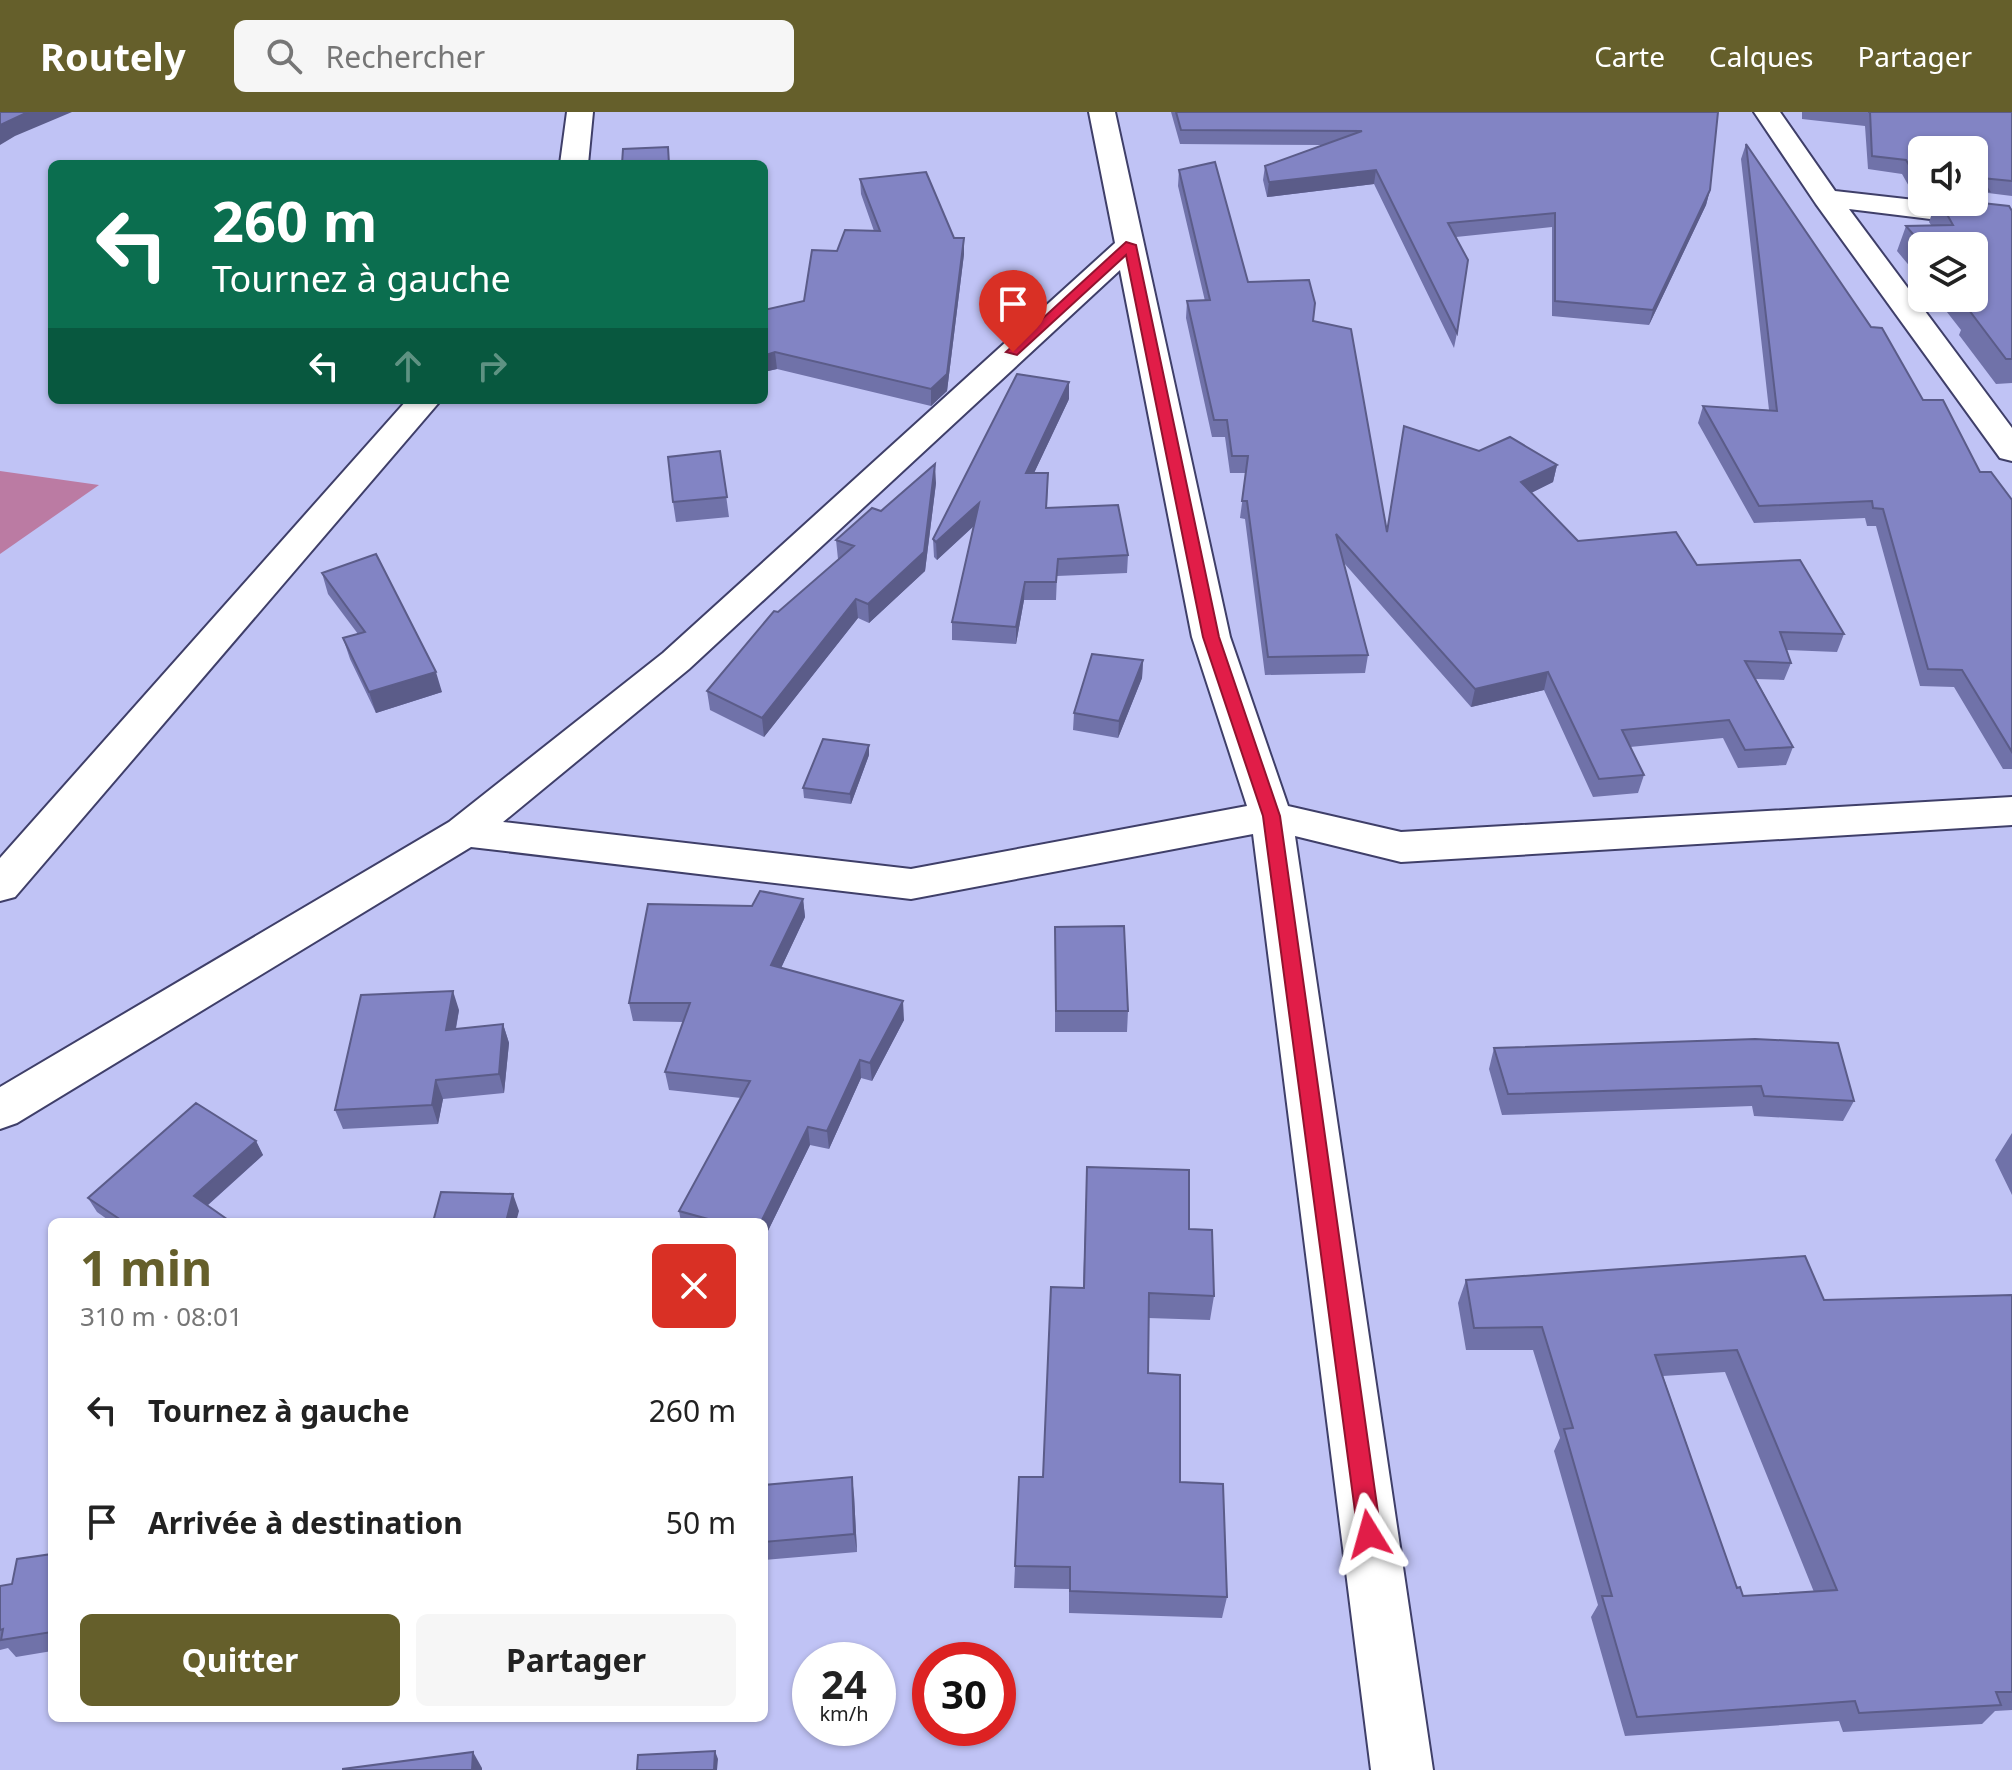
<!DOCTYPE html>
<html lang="fr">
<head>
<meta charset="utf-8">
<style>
  :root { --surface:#fff; --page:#f6f6f6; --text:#222; --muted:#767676; --accent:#655f2b }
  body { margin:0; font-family:"Noto Sans",sans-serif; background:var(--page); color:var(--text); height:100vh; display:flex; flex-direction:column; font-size:30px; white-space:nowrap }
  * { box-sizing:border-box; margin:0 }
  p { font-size:26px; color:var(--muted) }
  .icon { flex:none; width:44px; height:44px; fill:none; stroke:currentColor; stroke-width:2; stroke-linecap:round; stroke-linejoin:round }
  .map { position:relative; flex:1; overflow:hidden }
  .side { position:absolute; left:48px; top:1106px; width:720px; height:504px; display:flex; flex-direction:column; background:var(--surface); border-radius:12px; box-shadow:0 2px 6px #0004 }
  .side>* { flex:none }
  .hud { position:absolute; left:48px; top:48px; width:720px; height:244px; border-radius:12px; box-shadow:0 2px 6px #0004; background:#0b6e4f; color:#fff; overflow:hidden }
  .tools { position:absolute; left:1908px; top:24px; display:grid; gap:16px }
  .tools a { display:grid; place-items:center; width:80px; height:80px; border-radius:12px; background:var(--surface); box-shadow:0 2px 6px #0004; font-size:40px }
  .speed { position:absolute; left:792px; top:1530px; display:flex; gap:16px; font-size:40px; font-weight:700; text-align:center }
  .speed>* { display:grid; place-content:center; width:104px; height:104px; border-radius:50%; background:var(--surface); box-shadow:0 2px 6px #0004; line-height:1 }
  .speed small { font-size:20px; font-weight:400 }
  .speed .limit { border:12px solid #d22; background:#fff; color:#111 }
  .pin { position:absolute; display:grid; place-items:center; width:68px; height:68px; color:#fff; margin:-82px -34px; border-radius:50% 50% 50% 0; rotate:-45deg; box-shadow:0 0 8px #0007 }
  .pin .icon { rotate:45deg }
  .me { position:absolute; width:88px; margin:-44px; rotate:352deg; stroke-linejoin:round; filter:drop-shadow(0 0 6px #0008) }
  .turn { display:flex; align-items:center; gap:28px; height:168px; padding:0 32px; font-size:36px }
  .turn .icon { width:104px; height:104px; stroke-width:2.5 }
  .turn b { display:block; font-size:56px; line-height:68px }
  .lanes { display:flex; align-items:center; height:76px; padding:0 32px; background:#0003; justify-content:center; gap:40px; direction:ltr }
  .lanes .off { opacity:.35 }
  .round { display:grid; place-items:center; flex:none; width:84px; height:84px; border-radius:12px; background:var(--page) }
  .head { display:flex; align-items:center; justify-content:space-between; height:136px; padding:0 32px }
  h1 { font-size:48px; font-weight:700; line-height:60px; color:var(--accent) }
  .cta { display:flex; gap:16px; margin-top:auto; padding:16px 32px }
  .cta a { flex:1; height:92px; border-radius:12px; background:var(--accent); color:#fff; font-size:32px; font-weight:700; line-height:92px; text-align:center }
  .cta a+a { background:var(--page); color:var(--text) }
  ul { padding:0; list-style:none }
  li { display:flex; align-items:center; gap:24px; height:112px; padding:0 32px }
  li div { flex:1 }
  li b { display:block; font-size:30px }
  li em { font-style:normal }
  header { display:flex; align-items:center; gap:48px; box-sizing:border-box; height:112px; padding:0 40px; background:var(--accent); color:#fff }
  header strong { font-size:38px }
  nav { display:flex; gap:44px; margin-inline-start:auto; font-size:28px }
  .search { width:560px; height:72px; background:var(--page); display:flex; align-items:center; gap:20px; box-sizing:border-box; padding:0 28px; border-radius:12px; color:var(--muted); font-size:30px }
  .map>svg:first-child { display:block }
</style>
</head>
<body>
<header>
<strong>Routely</strong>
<div class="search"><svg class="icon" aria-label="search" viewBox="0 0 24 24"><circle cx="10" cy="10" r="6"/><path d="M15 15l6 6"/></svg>Rechercher</div>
<nav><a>Carte</a><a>Calques</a><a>Partager</a></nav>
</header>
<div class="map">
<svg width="2012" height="1658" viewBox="0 0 2012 1658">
  <rect width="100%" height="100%" fill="#c0c3f5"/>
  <path fill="#bb7ba3" d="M 0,359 L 99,373 L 0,442 Z"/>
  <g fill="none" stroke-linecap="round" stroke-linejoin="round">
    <g stroke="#3f3f69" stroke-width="4">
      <path id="minor" d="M 1089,0 L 1115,0 L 1230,525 L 1288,694 L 1401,720 L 2012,685 L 2012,713 L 1401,750 L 1295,724 L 1433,1658 L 1371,1658 L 1253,722 L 911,787 L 471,735 L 17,1011 L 0,1017 L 0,975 L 449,710 L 663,541 L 1115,131 ZM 1120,158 L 1192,525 L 1247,694 L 911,757 L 503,710 L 689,557 Z
        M 1754,0 L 1780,0 L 1835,79 L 2012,99 L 2012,117 L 1849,97 L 2012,316 L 2012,349 L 2000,346 L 1816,92 Z"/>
    </g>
    <g stroke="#3f3f69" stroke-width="4">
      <path id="tertiary" d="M 567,0 L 593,0 L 588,52 L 560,52 Z
        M 407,288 L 441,288 L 15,785 L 0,789 L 0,746 Z"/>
    </g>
    <use href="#minor" fill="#fff" fill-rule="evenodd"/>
    <use href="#tertiary" fill="#fff" fill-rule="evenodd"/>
  </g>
  <path fill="#7072a9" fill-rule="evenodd" d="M 1171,0 L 1718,0 L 1710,78 L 1706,93 L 1649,213 L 1552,204 L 1552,115 L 1456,125 L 1457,221 L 1454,236 L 1374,72 L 1267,85 L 1263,68 L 1265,54 L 1323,33 L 1180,32 Z
    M 1802,0 L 2012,0 L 2012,84 L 1988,81 L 1984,91 L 2012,99 L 2012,271 L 1996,272 L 1959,223 L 1961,218 L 1936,186 L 1974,186 L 1922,134 L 1922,169 L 1897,139 L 1906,114 L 1931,113 L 1929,110 L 1936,90 L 1974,90 L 1974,38 L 1922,38 L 1922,86 L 1915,85 L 1902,62 L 1868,57 L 1865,14 L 1802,7 Z
    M 1746,32 L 1871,215 L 1923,288 L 1980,360 L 2012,388 L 2012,657 L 2003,657 L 1954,575 L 1920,574 L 1876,414 L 1867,414 L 1865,406 L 1754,411 L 1698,311 L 1703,294 L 1769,298 L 1741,47 Z
    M 1179,58 L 1248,170 L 1313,209 L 1387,419 L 1479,339 L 1557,353 L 1553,370 L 1531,381 L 1578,429 L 1697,453 L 1844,522 L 1837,540 L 1787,538 L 1791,551 L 1784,568 L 1756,567 L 1793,635 L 1786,653 L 1738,656 L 1723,626 L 1630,635 L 1644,663 L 1638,681 L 1593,685 L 1544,578 L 1471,595 L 1344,451 L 1368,543 L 1365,561 L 1265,563 L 1245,407 L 1240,406 L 1246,361 L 1230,361 L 1225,325 L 1212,325 L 1186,206 L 1187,189 L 1205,189 L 1178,74 Z
    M 860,67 L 954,126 L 964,142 L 947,279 L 931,294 L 777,257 L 768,259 L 764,254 L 764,198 L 804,189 L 837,139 L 874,119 L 861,82 Z
    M 1069,287 L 1034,361 L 1048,361 L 1047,396 L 1128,443 L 1127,461 L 1057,464 L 1056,488 L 1024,488 L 1016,532 L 952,528 L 952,510 L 974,414 L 937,448 L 934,445 L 933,427 Z
    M 720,339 L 729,405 L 676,410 L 673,390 Z
    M 936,371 L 925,459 L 869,511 L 858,506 L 764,625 L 710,598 L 707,579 L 778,500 L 839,447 L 838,447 L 836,428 L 881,399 Z
    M 322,461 L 442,580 L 376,601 L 350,547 L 343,526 L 358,522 L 328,482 Z
    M 1143,548 L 1142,566 L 1118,626 L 1073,618 L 1074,601 Z
    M 869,643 L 851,692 L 804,686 L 803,676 Z
    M 803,787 L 805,805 L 781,856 L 904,908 L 872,969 L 861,966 L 829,1037 L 810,1033 L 764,1127 L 764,1110 L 681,1110 L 679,1099 L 741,986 L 669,978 L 665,960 L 683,910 L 633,909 L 629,891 L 752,794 Z
    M 1055,815 L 1128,899 L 1127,920 L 1055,920 Z
    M 459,898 L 456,917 L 503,912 L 509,931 L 504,981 L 443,987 L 438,1012 L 343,1017 L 335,998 Z
    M 1755,927 L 1854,989 L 1843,1009 L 1754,1004 L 1752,994 L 1502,1003 L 1489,957 L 1494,936 Z
    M 2012,1021 L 2012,1083 L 1995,1048 Z
    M 256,1029 L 263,1043 L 207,1094 L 231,1110 L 111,1110 L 97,1100 L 88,1086 Z
    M 1087,1055 L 1189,1117 L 1214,1184 L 1210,1208 L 1148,1206 L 1148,1261 L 1180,1370 L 1227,1485 L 1222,1506 L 1069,1501 L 1069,1477 L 1014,1476 L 1015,1454 L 1043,1365 L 1083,1176 Z
    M 1466,1168 L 1824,1188 L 2012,1183 L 2012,1598 L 1995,1599 L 1982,1612 L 1843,1620 L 1839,1609 L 1625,1624 L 1591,1505 L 1598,1493 L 1554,1339 L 1560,1326 L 1533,1238 L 1466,1238 L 1458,1191 ZM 1725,1260 L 1814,1480 L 1743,1484 L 1737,1476 L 1663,1264 Z
    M 764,1373 L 854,1383 L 857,1440 L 764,1448 Z
    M 52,1442 L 52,1539 L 16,1545 L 8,1536 L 0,1538 L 0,1474 L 12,1472 Z"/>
  <path fill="#5b5c89" d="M 28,0 L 72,0 L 15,24 L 0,33 L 0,13 Z
    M 1376,58 L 1374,72 L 1267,85 L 1269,70 Z
    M 1710,78 L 1706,93 L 1649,213 L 1653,198 Z
    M 964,126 L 964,142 L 947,279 L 931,294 L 931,277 Z
    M 775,240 L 777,257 L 768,259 L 766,243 Z
    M 1069,270 L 1069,287 L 1026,378 L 1026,361 Z
    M 567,288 L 578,288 L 568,292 Z
    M 935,352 L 936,371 L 925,459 L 869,511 L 868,492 Z
    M 1557,353 L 1553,370 L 1517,388 L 1521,370 Z
    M 979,391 L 979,409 L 937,448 L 936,430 Z
    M 1025,470 L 1024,488 L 1016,532 L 1016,515 Z
    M 856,487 L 858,506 L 764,625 L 762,606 Z
    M 1143,548 L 1142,566 L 1118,626 L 1119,609 Z
    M 436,560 L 442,580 L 376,601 L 369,580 Z
    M 1548,560 L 1544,578 L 1471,595 L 1475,577 Z
    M 869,633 L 869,643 L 851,692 L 850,682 Z
    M 803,787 L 805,805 L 774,871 L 771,853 Z
    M 453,879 L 459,898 L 452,936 L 446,918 Z
    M 903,889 L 904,908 L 872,969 L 870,951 Z
    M 503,912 L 509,931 L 504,981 L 499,962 Z
    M 860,948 L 861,966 L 829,1037 L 827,1019 Z
    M 436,968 L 443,987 L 438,1012 L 432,993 Z
    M 808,1015 L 810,1033 L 764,1127 L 764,1110 L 761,1110 Z
    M 256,1029 L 263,1043 L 201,1099 L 194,1084 Z
    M 513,1082 L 519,1099 L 516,1110 L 506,1110 Z
    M 852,1365 L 854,1383 L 857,1440 L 854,1422 Z
    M 715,1639 L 718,1647 L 717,1658 L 714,1658 Z
    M 473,1640 L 482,1656 L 482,1658 L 472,1658 Z"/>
  <path fill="#8284c4" stroke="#5b5c89" stroke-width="2" fill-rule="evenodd" d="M 0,0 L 28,0 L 0,13 Z
    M 1176,0 L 1718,0 L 1710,78 L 1653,198 L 1555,189 L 1555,101 L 1448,111 L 1468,148 L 1457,221 L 1376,58 L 1269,70 L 1265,54 L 1362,19 L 1181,18 Z
    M 1868,0 L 2012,0 L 2012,69 L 1981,66 L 1989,79 L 1974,77 L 1974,38 L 1922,38 L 1922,71 L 1920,71 L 1906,48 L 1872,44 L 1870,0 Z
    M 1746,32 L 1871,215 L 1882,216 L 1923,288 L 1943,288 L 1980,360 L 1991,360 L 2012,388 L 2012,640 L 1962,558 L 1928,557 L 1883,397 L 1873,396 L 1872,389 L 1759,394 L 1703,294 L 1777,299 Z
    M 668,35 L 669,52 L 622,52 L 623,37 Z
    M 1215,50 L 1248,170 L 1309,168 L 1315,191 L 1313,209 L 1351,217 L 1387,420 L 1404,314 L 1479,339 L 1510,325 L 1557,353 L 1521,370 L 1578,429 L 1676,420 L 1697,453 L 1800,448 L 1844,522 L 1780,520 L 1791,551 L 1745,549 L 1793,635 L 1745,638 L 1729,608 L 1622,618 L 1644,663 L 1599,667 L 1548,560 L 1475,577 L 1336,422 L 1368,543 L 1268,545 L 1247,389 L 1242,389 L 1248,344 L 1232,344 L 1227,308 L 1214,308 L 1187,189 L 1210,188 L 1179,58 Z
    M 926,60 L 954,126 L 964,126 L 947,262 L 931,277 L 775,240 L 766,243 L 764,240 L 764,198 L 804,189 L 812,138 L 837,139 L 845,118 L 880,119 L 860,67 Z
    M 1940,90 L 1973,90 L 2009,94 L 2012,99 L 2012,247 L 2006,247 L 1969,198 L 1975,198 L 1966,186 L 1974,186 L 1974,134 L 1923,134 L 1906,114 L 1953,113 Z
    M 1017,262 L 1069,270 L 1026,361 L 1048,361 L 1046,396 L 1118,393 L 1128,443 L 1058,447 L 1056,470 L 1025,470 L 1016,515 L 952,510 L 979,391 L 936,430 L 933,427 Z
    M 720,339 L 727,385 L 673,390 L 668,345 Z
    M 935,352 L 924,440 L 868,492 L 856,487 L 762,606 L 707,579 L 774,499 L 778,500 L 854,434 L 836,428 L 872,396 L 881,399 Z
    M 376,442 L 436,560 L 369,580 L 343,526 L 365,520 L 322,461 Z
    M 1092,542 L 1143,548 L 1119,609 L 1074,601 Z
    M 823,627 L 869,633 L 850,682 L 803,676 Z
    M 760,779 L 803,787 L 771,853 L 903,889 L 870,951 L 860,948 L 827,1019 L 808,1015 L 761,1110 L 719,1110 L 679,1099 L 750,969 L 665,960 L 690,891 L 629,891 L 648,792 L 752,794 Z
    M 1124,814 L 1128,899 L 1056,899 L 1055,815 Z
    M 453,879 L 446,918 L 503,912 L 499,962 L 436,968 L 432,993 L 335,998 L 361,883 Z
    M 1755,927 L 1838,931 L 1854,989 L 1764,984 L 1761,974 L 1508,982 L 1494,936 Z
    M 196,991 L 256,1029 L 194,1084 L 231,1110 L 124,1110 L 88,1086 Z
    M 1087,1055 L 1189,1058 L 1189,1117 L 1212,1118 L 1214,1184 L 1149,1181 L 1148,1261 L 1180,1263 L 1180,1370 L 1223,1372 L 1227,1485 L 1070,1479 L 1070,1455 L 1015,1454 L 1019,1365 L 1043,1365 L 1051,1175 L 1084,1176 Z
    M 441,1080 L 513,1082 L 506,1110 L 433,1110 Z
    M 1805,1144 L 1824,1188 L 2012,1183 L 2012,1580 L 1996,1580 L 2001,1593 L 1859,1601 L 1855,1589 L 1637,1605 L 1602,1484 L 1612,1484 L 1564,1317 L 1573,1316 L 1542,1215 L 1474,1216 L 1466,1168 ZM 1737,1238 L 1837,1478 L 1743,1484 L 1740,1475 L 1737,1476 L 1655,1243 Z
    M 852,1365 L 854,1422 L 764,1430 L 764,1373 Z
    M 52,1442 L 52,1520 L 1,1528 L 3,1517 L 0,1518 L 0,1474 L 12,1472 L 17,1447 Z
    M 715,1639 L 714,1658 L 637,1658 L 638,1643 Z
    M 473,1640 L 472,1658 L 343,1658 L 343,1657 Z"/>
  <path fill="#e11d48" stroke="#92132f" stroke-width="2" d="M 1126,130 L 1136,133 L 1219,525 L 1280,704 L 1381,1422 L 1378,1430 L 1369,1433 L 1361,1430 L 1358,1422 L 1263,704 L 1203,525 L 1126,143 L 1017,243 L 1006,240 Z"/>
</svg>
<div class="tools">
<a><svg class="icon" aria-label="sound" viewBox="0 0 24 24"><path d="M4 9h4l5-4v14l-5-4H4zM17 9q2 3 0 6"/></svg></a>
<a><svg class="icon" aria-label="layers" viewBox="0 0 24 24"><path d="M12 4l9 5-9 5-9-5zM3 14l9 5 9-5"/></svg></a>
</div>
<div class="speed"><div>24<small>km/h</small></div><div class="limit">30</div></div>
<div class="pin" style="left:1013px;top:240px;background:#d93025"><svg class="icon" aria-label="arrive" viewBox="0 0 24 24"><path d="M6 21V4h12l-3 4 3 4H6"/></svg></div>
<svg class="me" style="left:1369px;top:1422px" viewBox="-20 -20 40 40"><path d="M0-17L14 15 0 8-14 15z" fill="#e11d48" stroke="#fff" stroke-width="4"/></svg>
<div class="hud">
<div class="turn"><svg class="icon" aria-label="left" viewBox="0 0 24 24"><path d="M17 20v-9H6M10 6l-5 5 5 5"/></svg><div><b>260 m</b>Tournez à gauche</div></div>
<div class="lanes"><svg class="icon" aria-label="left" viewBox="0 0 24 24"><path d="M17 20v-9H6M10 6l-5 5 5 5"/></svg><svg class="icon off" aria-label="ahead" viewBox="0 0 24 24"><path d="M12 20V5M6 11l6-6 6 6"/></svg><svg class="icon off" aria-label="right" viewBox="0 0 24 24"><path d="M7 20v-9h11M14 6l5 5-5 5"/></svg></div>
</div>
<section class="side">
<div class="head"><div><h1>1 min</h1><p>310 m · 08:01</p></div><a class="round" style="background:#d93025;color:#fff"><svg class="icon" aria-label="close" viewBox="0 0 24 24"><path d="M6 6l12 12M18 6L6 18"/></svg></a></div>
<ul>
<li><svg class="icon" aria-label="left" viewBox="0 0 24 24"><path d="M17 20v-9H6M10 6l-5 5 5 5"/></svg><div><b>Tournez à gauche</b></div><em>260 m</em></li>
<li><svg class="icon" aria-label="arrive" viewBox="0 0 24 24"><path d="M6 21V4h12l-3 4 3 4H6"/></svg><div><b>Arrivée à destination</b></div><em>50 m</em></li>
</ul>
<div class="cta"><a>Quitter</a><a>Partager</a></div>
</section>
</div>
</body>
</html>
